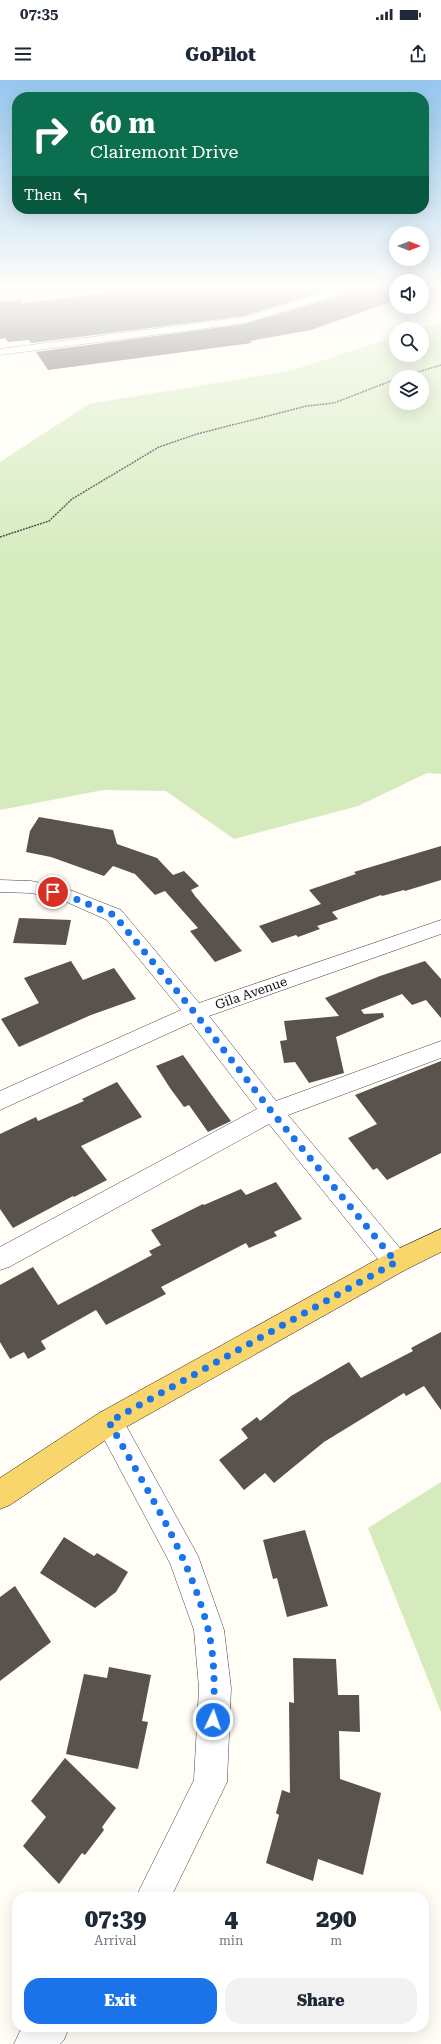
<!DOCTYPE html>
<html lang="en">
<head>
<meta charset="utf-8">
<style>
  :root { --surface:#fff; --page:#f2f2f3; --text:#1f2937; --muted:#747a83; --accent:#1a73e8 }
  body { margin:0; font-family:"Roboto Serif",serif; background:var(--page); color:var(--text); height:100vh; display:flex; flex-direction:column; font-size:15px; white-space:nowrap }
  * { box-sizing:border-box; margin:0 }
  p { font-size:13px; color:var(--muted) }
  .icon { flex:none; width:22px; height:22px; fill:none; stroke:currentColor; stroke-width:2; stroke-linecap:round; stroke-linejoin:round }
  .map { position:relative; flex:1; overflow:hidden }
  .drawer { position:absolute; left:12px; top:1812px; width:417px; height:140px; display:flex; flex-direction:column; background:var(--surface); border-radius:16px; box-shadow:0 4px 16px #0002 }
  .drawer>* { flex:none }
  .hud { position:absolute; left:12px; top:12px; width:417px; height:122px; border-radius:16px; box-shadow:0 4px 16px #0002; background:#0b6e4f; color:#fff; overflow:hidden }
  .needle { width:26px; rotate:90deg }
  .tools { position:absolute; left:389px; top:146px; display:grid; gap:8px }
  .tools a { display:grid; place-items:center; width:40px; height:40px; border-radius:50%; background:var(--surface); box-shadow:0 4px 16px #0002; font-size:20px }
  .pin { position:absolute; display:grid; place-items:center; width:34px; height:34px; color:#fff; margin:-17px; border:2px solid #fff; border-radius:50%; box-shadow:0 1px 4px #0007 }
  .me { position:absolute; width:44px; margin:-22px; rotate:3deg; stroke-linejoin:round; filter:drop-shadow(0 0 3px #0008) }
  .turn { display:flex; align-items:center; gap:14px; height:84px; padding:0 12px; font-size:18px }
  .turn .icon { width:52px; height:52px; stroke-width:2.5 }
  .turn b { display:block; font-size:28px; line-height:34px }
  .then { display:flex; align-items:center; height:38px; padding:0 12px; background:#0003; gap:8px; font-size:15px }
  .eta { display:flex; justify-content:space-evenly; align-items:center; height:68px; text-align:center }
  .eta b { font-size:24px; font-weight:800; line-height:28px }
  .cta { display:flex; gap:8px; margin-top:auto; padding:8px 12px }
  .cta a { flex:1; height:46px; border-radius:16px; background:var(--accent); color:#fff; font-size:16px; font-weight:800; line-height:46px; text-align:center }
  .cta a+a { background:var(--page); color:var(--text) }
  .status { display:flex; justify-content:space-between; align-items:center; height:28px; padding:0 20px; background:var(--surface); direction:ltr }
  .status svg { height:11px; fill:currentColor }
  header { display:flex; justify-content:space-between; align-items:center; height:52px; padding:0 12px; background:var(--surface); font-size:18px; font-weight:800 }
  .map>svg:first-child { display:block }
</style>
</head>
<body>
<div class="status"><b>07:35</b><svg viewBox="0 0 49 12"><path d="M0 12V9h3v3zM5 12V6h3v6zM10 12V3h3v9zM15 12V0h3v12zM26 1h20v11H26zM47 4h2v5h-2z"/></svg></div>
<header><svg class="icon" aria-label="menu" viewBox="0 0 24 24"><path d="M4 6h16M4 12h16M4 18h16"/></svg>GoPilot<svg class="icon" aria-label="share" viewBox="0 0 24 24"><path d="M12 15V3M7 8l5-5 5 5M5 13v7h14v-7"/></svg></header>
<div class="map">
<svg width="441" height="1964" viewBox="0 0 441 1964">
  <rect width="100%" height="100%" fill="#fffdf5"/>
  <path fill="#d5ebbd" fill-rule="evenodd" d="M 441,243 L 441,694 L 427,693 L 358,726 L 234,759 L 166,711 L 103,710 L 0,730 L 0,382 L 89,324 L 293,290 L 396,256 L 396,275 L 422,275 L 422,249 L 418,249 ZM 396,297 L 422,297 L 422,323 L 396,323 Z
    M 441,1402 L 441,1632 L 368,1448 Z"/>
  <path fill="#5a524d" d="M 149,208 L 334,208 L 244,236 L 31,263 L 29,260 L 8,262 L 5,258 L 0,259 L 0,222 L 21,220 L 23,223 Z
    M 357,208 L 396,208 L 396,220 L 311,250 L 250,261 L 252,263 L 48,290 L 36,272 L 245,244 L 355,211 Z
    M 39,737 L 113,750 L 117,764 L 157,778 L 173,795 L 184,791 L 199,806 L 191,810 L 195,816 L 242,871 L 215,882 L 190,851 L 198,848 L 165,811 L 155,815 L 135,794 L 113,786 L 104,796 L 51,777 L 26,772 L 30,751 Z
    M 441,766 L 441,800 L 405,811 L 404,810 L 382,816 L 381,815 L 332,832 L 338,839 L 317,846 L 320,849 L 298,857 L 296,855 L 272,863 L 259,846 L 321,824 L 309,810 L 356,794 L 354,792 Z
    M 19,838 L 71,840 L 66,865 L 13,863 Z
    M 71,881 L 83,900 L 114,888 L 136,919 L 91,935 L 19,967 L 1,939 L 39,923 L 24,898 Z
    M 425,881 L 441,899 L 441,938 L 426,920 L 412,925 L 402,914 L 361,930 L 364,934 L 383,933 L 384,937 L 336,957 L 344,993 L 309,1003 L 295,982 L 284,983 L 280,961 L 287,960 L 284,941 L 339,936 L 325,918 L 380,896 Z
    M 183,975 L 216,1021 L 231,1041 L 208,1052 L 189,1025 L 184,1027 L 170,1008 L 156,986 Z
    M 441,981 L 441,1073 L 387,1100 L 377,1088 L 373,1090 L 348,1058 L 377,1044 L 355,1015 Z
    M 117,1002 L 142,1037 L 81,1066 L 107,1100 L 74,1117 L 73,1116 L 13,1148 L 0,1129 L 0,1054 L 36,1037 L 38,1041 L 84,1021 L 82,1019 Z
    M 276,1102 L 302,1139 L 274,1152 L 277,1156 L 249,1168 L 246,1163 L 161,1207 L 166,1214 L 106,1245 L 96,1230 L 41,1261 L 46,1269 L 28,1279 L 24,1272 L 10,1279 L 0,1262 L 0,1205 L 33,1187 L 58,1225 L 152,1175 L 149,1171 L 161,1165 L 151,1150 L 203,1124 L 204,1125 L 241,1109 L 246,1115 Z
    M 441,1252 L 441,1330 L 424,1306 L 406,1316 L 404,1313 L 324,1362 L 274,1403 L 265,1393 L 244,1410 L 219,1380 L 248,1358 L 241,1349 L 257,1337 L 260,1341 L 291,1316 L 349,1282 L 361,1298 L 413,1271 L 411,1268 Z
    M 305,1450 L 328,1526 L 287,1537 L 277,1498 L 273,1499 L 263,1460 Z
    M 64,1457 L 94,1476 L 97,1473 L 128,1492 L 116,1512 L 95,1528 L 40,1493 Z
    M 15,1506 L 51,1562 L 0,1601 L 0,1517 Z
    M 293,1578 L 336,1579 L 338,1615 L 359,1615 L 360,1652 L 339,1651 L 340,1699 L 381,1713 L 363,1795 L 318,1779 L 313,1801 L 266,1783 L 279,1735 L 276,1733 L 282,1710 L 290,1713 L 289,1622 L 294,1623 Z
    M 109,1587 L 151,1595 L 142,1641 L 148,1642 L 138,1689 L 66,1674 L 84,1594 L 107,1598 Z
    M 65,1678 L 116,1728 L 102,1747 L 104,1750 L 85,1775 L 82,1773 L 59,1804 L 23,1766 L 46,1737 L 31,1721 Z"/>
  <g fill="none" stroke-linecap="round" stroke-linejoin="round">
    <g stroke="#444" stroke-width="1">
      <path id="minor" d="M 59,208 L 92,208 L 87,211 L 0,221 L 0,215 Z
        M 340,208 L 356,208 L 355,210 L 245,243 L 0,275 L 0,269 L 244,237 Z
        M 0,800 L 31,801 L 65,808 L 121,830 L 199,923 L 441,840 L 441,854 L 209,936 L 276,1021 L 441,961 L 441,978 L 288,1035 L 405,1174 L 409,1182 L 405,1190 L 396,1193 L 387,1190 L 269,1044 L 9,1187 L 0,1190 L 0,1167 L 257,1029 L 191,943 L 0,1030 L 0,1011 L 181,930 L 107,840 L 60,819 L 31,813 L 0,812 Z
        M 109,1329 L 119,1333 L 198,1476 L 224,1550 L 231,1608 L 227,1702 L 171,1817 L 136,1817 L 194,1700 L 199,1608 L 194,1550 L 170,1483 L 95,1342 L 99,1333 Z
        M 24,1947 L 69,1947 L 64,1960 L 60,1964 L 14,1964 L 20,1951 Z"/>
    </g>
    <g stroke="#222" stroke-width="1">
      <path id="major" d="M 441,1149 L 441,1172 L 405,1190 L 119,1351 L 10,1425 L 0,1429 L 0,1398 L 99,1333 L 387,1174 Z"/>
    </g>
    <path stroke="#333" stroke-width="1.5" stroke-dasharray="2 1" stroke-linecap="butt" d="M 402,297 L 441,285
      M 0,457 L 49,441 L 72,419 L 159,367 L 197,354 L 307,326 L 334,323 L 396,299"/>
    <use href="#minor" fill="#fff" fill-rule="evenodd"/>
    <use href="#major" fill="#f9d66b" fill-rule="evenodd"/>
  </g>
  <linearGradient id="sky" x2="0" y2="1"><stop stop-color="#95c6ee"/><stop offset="0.43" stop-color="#fffefa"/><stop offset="1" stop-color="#fffefa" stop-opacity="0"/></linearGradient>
  <rect width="441" height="483" fill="url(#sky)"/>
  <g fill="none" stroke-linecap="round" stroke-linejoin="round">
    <path stroke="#1a73e8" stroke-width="7" stroke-dasharray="0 12.6" d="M 53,812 L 64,814 L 114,835 L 195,933 L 272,1032 L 396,1182 L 109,1342 C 146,1409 189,1474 208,1549 C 215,1577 215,1611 213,1640"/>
  </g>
  <g text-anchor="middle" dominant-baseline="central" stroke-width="4" stroke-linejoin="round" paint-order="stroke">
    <g font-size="13" fill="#111" stroke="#fff">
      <text transform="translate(251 913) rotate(-19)">Gila Avenue</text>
    </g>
  </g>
</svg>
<div class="tools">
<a><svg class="needle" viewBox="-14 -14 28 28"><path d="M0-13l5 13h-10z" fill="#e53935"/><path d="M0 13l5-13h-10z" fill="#747a83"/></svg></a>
<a><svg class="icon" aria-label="sound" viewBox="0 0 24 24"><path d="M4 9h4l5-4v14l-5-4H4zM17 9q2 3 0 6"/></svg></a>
<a><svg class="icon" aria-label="search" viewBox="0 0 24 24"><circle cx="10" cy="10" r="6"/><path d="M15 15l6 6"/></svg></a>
<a><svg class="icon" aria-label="layers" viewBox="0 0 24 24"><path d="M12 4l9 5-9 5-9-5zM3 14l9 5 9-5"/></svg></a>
</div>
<div class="pin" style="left:53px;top:812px;background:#d93025"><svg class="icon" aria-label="arrive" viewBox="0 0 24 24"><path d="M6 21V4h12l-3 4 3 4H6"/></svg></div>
<svg class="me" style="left:213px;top:1640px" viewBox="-20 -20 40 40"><circle r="17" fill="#1a73e8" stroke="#fff" stroke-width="3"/><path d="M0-11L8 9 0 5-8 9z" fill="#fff"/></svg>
<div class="hud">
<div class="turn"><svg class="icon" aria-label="right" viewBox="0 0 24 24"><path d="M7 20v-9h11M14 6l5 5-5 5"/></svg><div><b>60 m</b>Clairemont Drive</div></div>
<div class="then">Then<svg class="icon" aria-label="left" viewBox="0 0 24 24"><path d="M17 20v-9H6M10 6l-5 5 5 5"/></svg></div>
</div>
<section class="drawer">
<div class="eta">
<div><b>07:39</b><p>Arrival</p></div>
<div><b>4</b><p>min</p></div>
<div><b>290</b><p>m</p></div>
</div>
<div class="cta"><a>Exit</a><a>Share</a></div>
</section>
</div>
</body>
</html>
